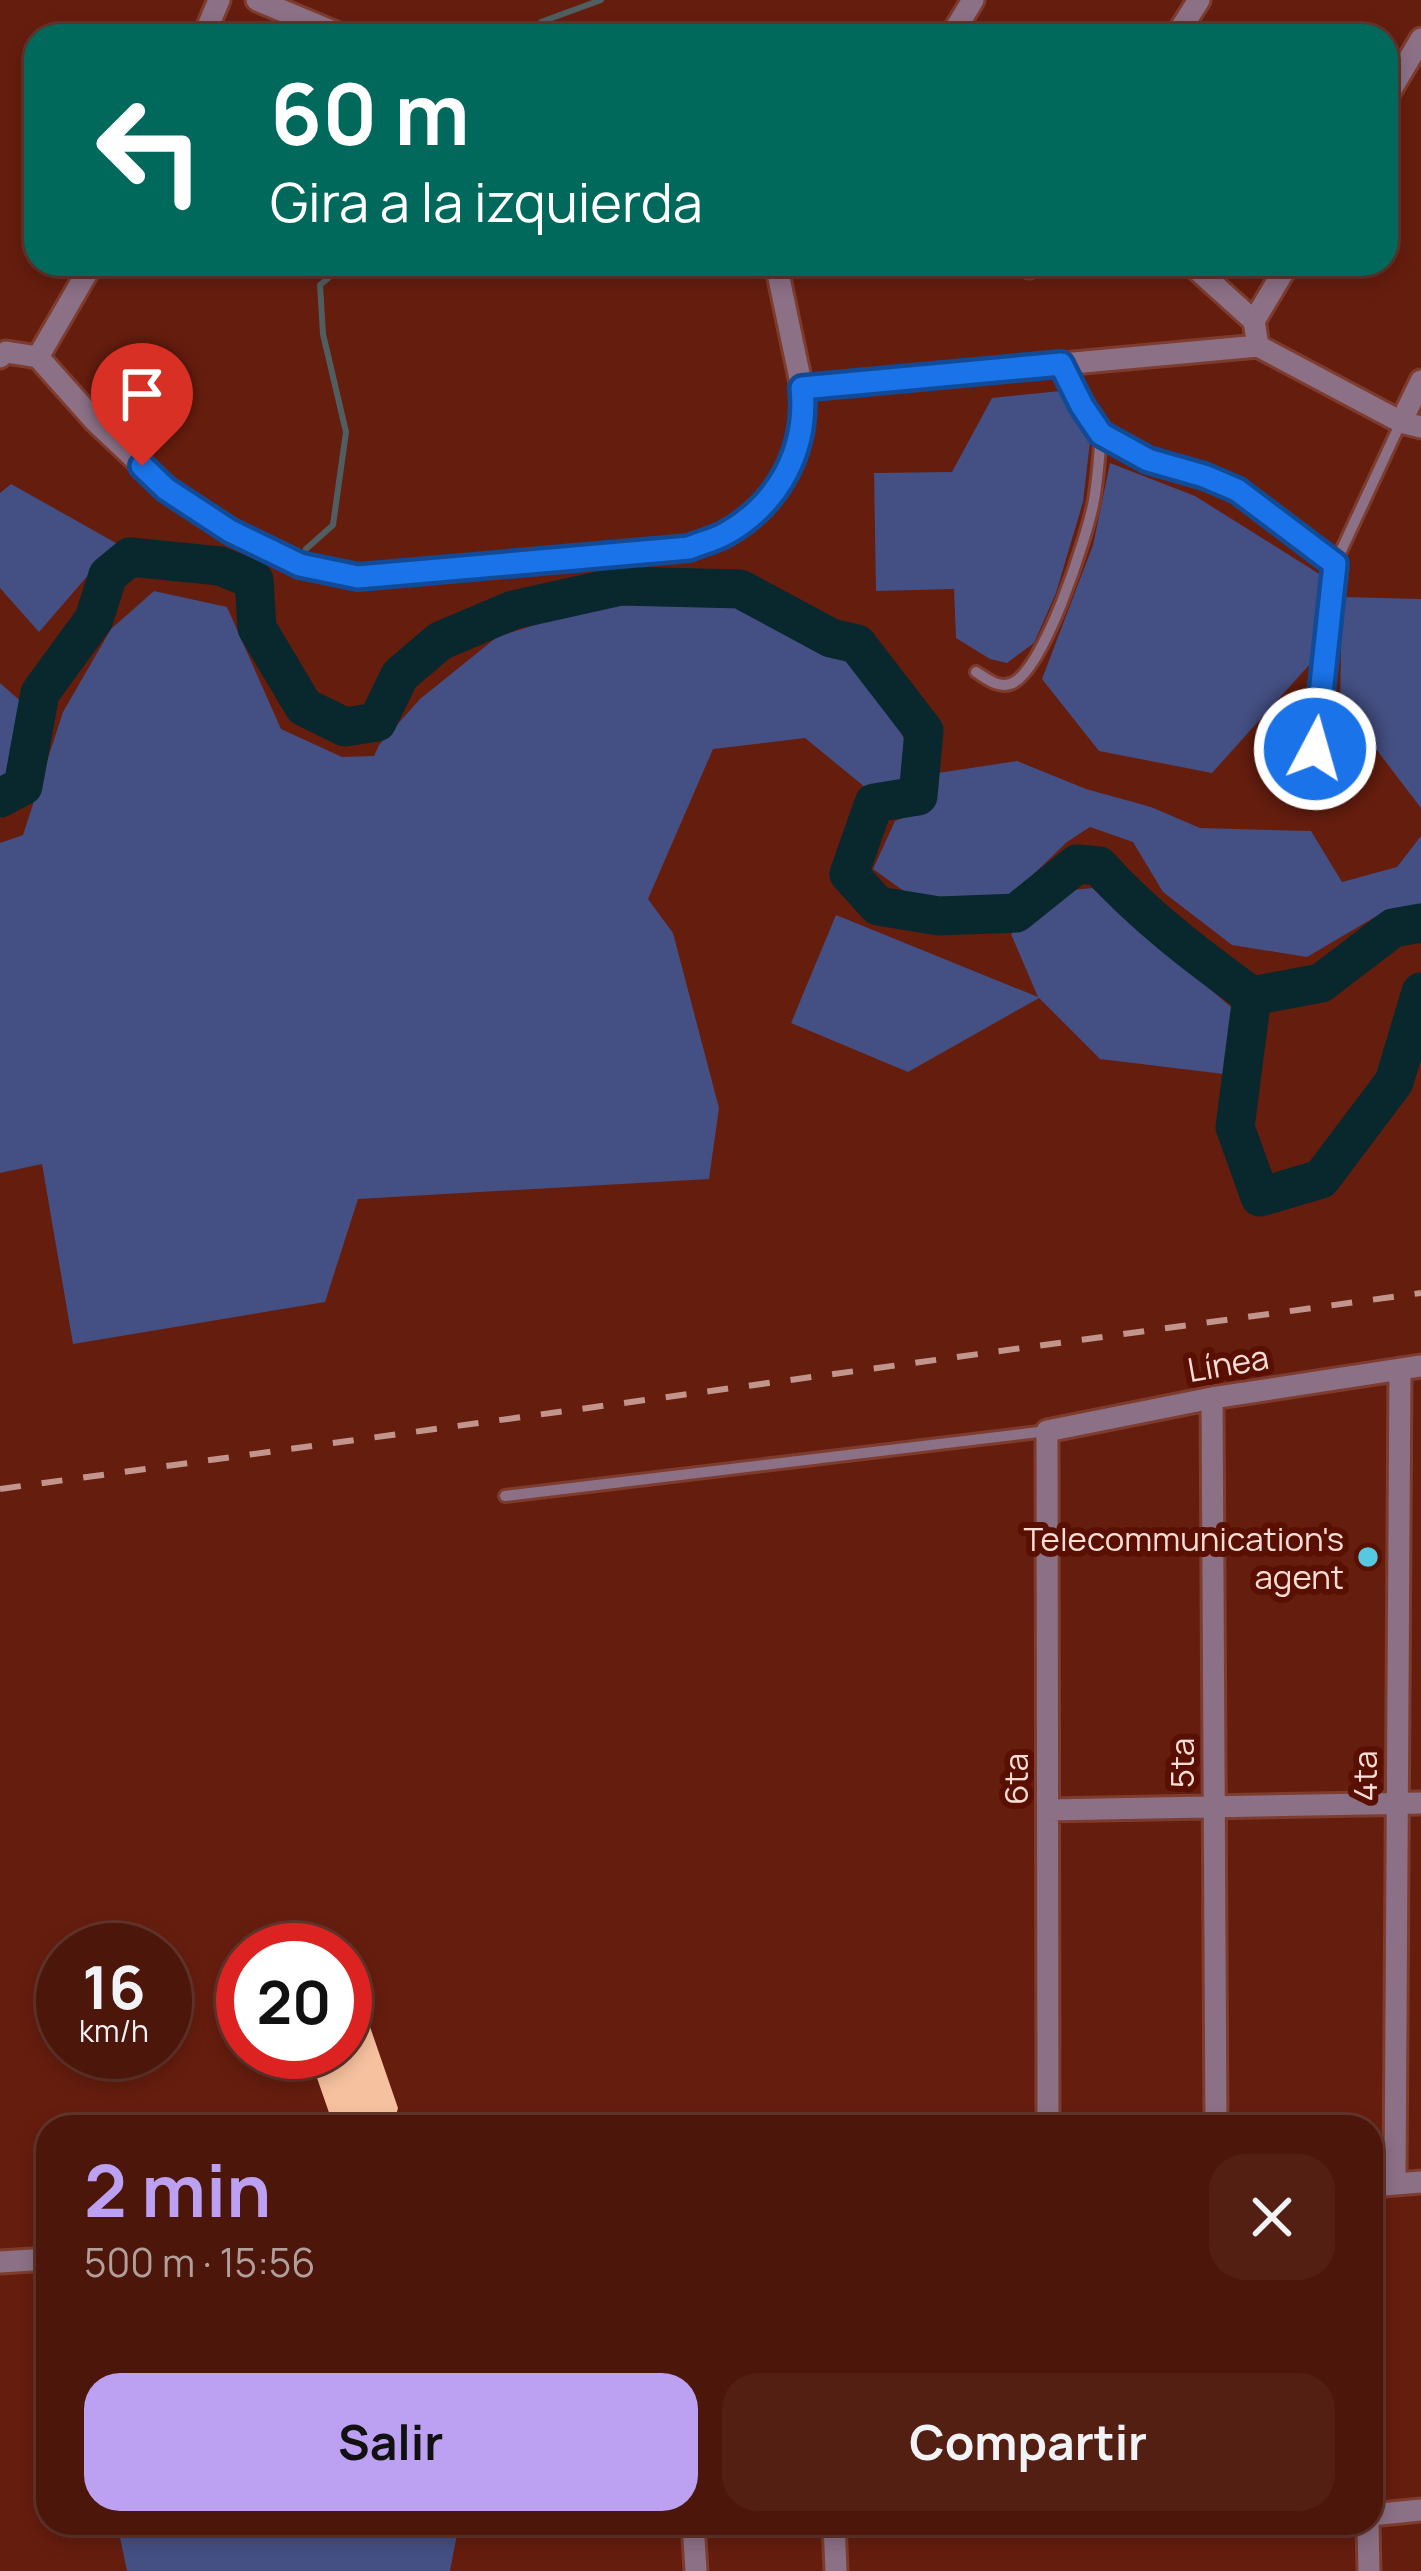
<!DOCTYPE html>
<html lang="es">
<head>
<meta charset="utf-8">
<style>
  :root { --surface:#4c160a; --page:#531f13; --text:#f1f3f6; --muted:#b29f9c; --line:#63352b; --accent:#bca0f2 }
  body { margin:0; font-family:Manrope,sans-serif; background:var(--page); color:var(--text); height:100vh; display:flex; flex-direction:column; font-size:45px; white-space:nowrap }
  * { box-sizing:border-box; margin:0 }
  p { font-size:39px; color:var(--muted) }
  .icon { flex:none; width:66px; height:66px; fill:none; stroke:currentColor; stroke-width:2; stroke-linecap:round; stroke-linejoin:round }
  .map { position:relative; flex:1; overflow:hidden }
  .side { position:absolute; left:36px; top:2115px; width:1347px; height:420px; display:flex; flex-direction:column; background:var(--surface); border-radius:36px; box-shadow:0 6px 18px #0003,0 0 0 3px var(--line) }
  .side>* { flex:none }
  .hud { position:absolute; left:24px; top:24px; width:1374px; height:252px; border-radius:36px; box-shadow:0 6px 18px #0003,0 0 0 3px var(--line); background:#00695c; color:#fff; overflow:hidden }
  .speed { position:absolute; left:36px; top:1923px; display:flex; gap:24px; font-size:60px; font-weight:700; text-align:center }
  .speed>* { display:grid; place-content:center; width:156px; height:156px; border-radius:50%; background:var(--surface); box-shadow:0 6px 18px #0003,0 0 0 3px var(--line); line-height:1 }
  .speed small { font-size:30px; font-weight:400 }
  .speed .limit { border:18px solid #d22; background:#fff; color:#111 }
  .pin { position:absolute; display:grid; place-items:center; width:102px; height:102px; color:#fff; margin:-123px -51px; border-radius:50% 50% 50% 0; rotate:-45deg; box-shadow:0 0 12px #0007 }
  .pin .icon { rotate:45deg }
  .me { position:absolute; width:132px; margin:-66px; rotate:6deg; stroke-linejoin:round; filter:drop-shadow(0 0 9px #0008) }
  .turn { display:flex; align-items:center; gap:42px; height:252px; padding:0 48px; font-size:54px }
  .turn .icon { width:156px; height:156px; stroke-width:2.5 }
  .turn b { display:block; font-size:84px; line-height:102px }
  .round { display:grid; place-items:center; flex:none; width:126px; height:126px; border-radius:36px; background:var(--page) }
  .head { display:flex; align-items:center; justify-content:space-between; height:204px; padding:0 48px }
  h1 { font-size:72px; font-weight:700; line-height:90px; color:var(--accent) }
  .cta { display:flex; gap:24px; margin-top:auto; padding:24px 48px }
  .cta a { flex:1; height:138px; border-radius:36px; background:var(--accent); color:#111; font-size:48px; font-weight:700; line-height:138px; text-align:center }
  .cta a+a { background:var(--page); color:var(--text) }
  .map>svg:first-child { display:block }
</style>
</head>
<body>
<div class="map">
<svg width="1421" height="2571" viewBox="0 0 1421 2571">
  <rect width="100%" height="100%" fill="#651d0e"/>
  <path fill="#444f83" d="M 1060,391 L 1090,442 L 1083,502 L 1056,593 L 1034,643 L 1007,663 L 990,659 L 956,638 L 954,589 L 876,591 L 874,473 L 952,472 L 992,398 Z
    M 1110,463 L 1195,496 L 1321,575 L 1310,664 L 1212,773 L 1099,751 L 1042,679 L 1093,545 Z
    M 11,484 L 116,543 L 39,632 L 0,588 L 0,493 Z
    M 154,591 L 227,607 L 281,729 L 342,757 L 374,756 L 379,745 L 420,699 L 497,637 L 591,607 L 647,599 L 740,602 L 819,642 L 875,680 L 906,743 L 908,789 L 866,788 L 805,738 L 713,749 L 648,899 L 673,933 L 719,1108 L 709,1179 L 358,1199 L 325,1302 L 73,1344 L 42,1164 L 0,1173 L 0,843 L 23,835 L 63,712 L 111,629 Z
    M 1342,597 L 1421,599 L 1421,808 L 1340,702 Z
    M 0,683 L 25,705 L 11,773 L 0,780 Z
    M 1017,761 L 1086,789 L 1151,807 L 1200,828 L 1311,831 L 1342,882 L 1397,867 L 1421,836 L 1421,907 L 1375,917 L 1307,957 L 1232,945 L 1163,892 L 1133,842 L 1090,827 L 1067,842 L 1013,894 L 959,903 L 908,894 L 873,869 L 895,821 L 925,810 L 938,773 Z
    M 1092,888 L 1238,1013 L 1232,1075 L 1100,1059 L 1039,998 L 908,1072 L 791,1023 L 836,915 L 1038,997 L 1011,934 L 1063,891 Z
    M 117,2523 L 459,2523 L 450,2571 L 127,2571 Z"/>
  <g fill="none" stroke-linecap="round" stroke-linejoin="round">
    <path stroke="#505e61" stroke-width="6" d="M 533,36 L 541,22 L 601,0
      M 306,549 L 333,525 L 346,432 L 323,334 L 320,285 L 338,270 L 359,264"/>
    <path stroke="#08282e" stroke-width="39" d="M 0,798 L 23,786 L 40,693 L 94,619 L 108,575 L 130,557 L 220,566 L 254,580 L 257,628 L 304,707 L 345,727 L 377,722 L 400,675 L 440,641 L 513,610 L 621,586 L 740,589 L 831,638 L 857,644 L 924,731 L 918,796 L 874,803 L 849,874 L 878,906 L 939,916 L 1016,913 L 1077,864 L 1099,866 C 1143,915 1198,957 1252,996 L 1321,983 L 1393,928 L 1421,923
      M 1252,996 L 1235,1127 L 1260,1197 L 1321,1179 L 1394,1082 L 1421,992"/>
  </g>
  <path fill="#f6c19f" d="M 345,1963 L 348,1963 L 398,2108 L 393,2127 L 334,2127 L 308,2052 L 345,2052 Z"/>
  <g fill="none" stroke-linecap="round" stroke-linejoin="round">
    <g stroke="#7d3c2e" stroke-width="16">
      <path id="lane" d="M 1061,364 L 1082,406 L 1101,434 L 1148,460 L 1203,476 L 1237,490 L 1335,564
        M 167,490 L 230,531 L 300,565 L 358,577 L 689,548 C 701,543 714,540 725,534 C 778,504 808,448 802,388
        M 976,672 C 986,678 997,688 1010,684 C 1043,675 1088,534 1094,500 C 1098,478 1099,456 1101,434
        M 1315,749 L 1335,564 L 1401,422
        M 505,1496 L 1047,1431"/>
    </g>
    <g stroke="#7d3c2e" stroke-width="27">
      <path id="street" d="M 257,0 L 343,36
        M 204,36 L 219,0
        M 951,36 L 973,0
        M 1176,36 L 1199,0
        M 1386,98 L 1421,39
        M 776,264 L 802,388 L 1258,346
        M 1191,264 L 1254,321 L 1258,346 L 1401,422 L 1421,427
        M 1029,267 L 1031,264
        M 1254,321 L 1288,264
        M 0,357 L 6,352 L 38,357 L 95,421 L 167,489
        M 38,357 L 92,264
        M 1401,422 L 1421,381
        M 1212,1398 L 1216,2127
        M 1048,1810 L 1421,1803
        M 1048,2127 L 1047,1431 L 1212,1398 L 1421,1366
        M 1395,2184 L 1400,1369
        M 1371,2186 L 1421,2182
        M 0,2262 L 48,2259
        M 1371,2515 L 1421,2510
        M 693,2523 L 696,2571
        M 834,2523 L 836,2571
        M 1368,2523 L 1369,2571"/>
    </g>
    <use href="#lane" stroke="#8c7086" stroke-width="10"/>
    <use href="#street" stroke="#8c7086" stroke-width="21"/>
    <path stroke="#c2958c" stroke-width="6" stroke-dasharray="21 21" stroke-linecap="butt" d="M 0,1489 L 1421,1293"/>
  </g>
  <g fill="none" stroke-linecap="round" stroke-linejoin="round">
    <g stroke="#114b97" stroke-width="30">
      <path id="route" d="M 142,466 L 166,489 L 230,531 L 300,565 L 358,577 L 689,548 C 701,543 714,540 725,534 C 779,504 808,449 802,388 L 1061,364 L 1082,406 L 1101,434 L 1148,460 L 1204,476 L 1237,490 L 1335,564 L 1315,749"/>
    </g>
    <use href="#route" stroke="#1a73e8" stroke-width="21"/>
  </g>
  <circle fill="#56c9e1" stroke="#591003" stroke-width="4.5" cx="1368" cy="1557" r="12"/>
  <g text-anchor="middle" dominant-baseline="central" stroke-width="12" stroke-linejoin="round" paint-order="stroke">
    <g font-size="33" fill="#f9ddd7" stroke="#591003">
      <text transform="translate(1228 1363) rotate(-10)">Línea</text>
      <text transform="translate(1181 1763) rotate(-90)">5ta</text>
      <text transform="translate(1364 1776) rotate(-90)">4ta</text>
      <text transform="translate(1015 1779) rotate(-90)">6ta</text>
    </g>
    <g font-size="33" fill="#f9ddd7" stroke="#591003" text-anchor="end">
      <text x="1344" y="1538">Telecommunication's<tspan x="1344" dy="38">agent</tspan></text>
    </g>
  </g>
</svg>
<div class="speed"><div>16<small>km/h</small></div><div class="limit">20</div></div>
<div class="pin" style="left:142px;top:466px;background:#d93025"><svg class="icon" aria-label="arrive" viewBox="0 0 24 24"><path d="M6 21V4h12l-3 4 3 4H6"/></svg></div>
<svg class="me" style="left:1315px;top:749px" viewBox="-20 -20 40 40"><circle r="17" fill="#1a73e8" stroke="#fff" stroke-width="3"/><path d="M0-11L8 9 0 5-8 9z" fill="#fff"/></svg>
<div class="hud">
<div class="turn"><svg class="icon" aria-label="left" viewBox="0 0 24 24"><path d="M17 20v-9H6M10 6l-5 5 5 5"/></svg><div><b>60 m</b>Gira a la izquierda</div></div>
</div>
<section class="side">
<div class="head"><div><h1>2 min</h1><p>500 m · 15:56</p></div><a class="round"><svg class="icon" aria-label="close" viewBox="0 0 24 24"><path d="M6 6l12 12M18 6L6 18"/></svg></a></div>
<div class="cta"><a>Salir</a><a>Compartir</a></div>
</section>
</div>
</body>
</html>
